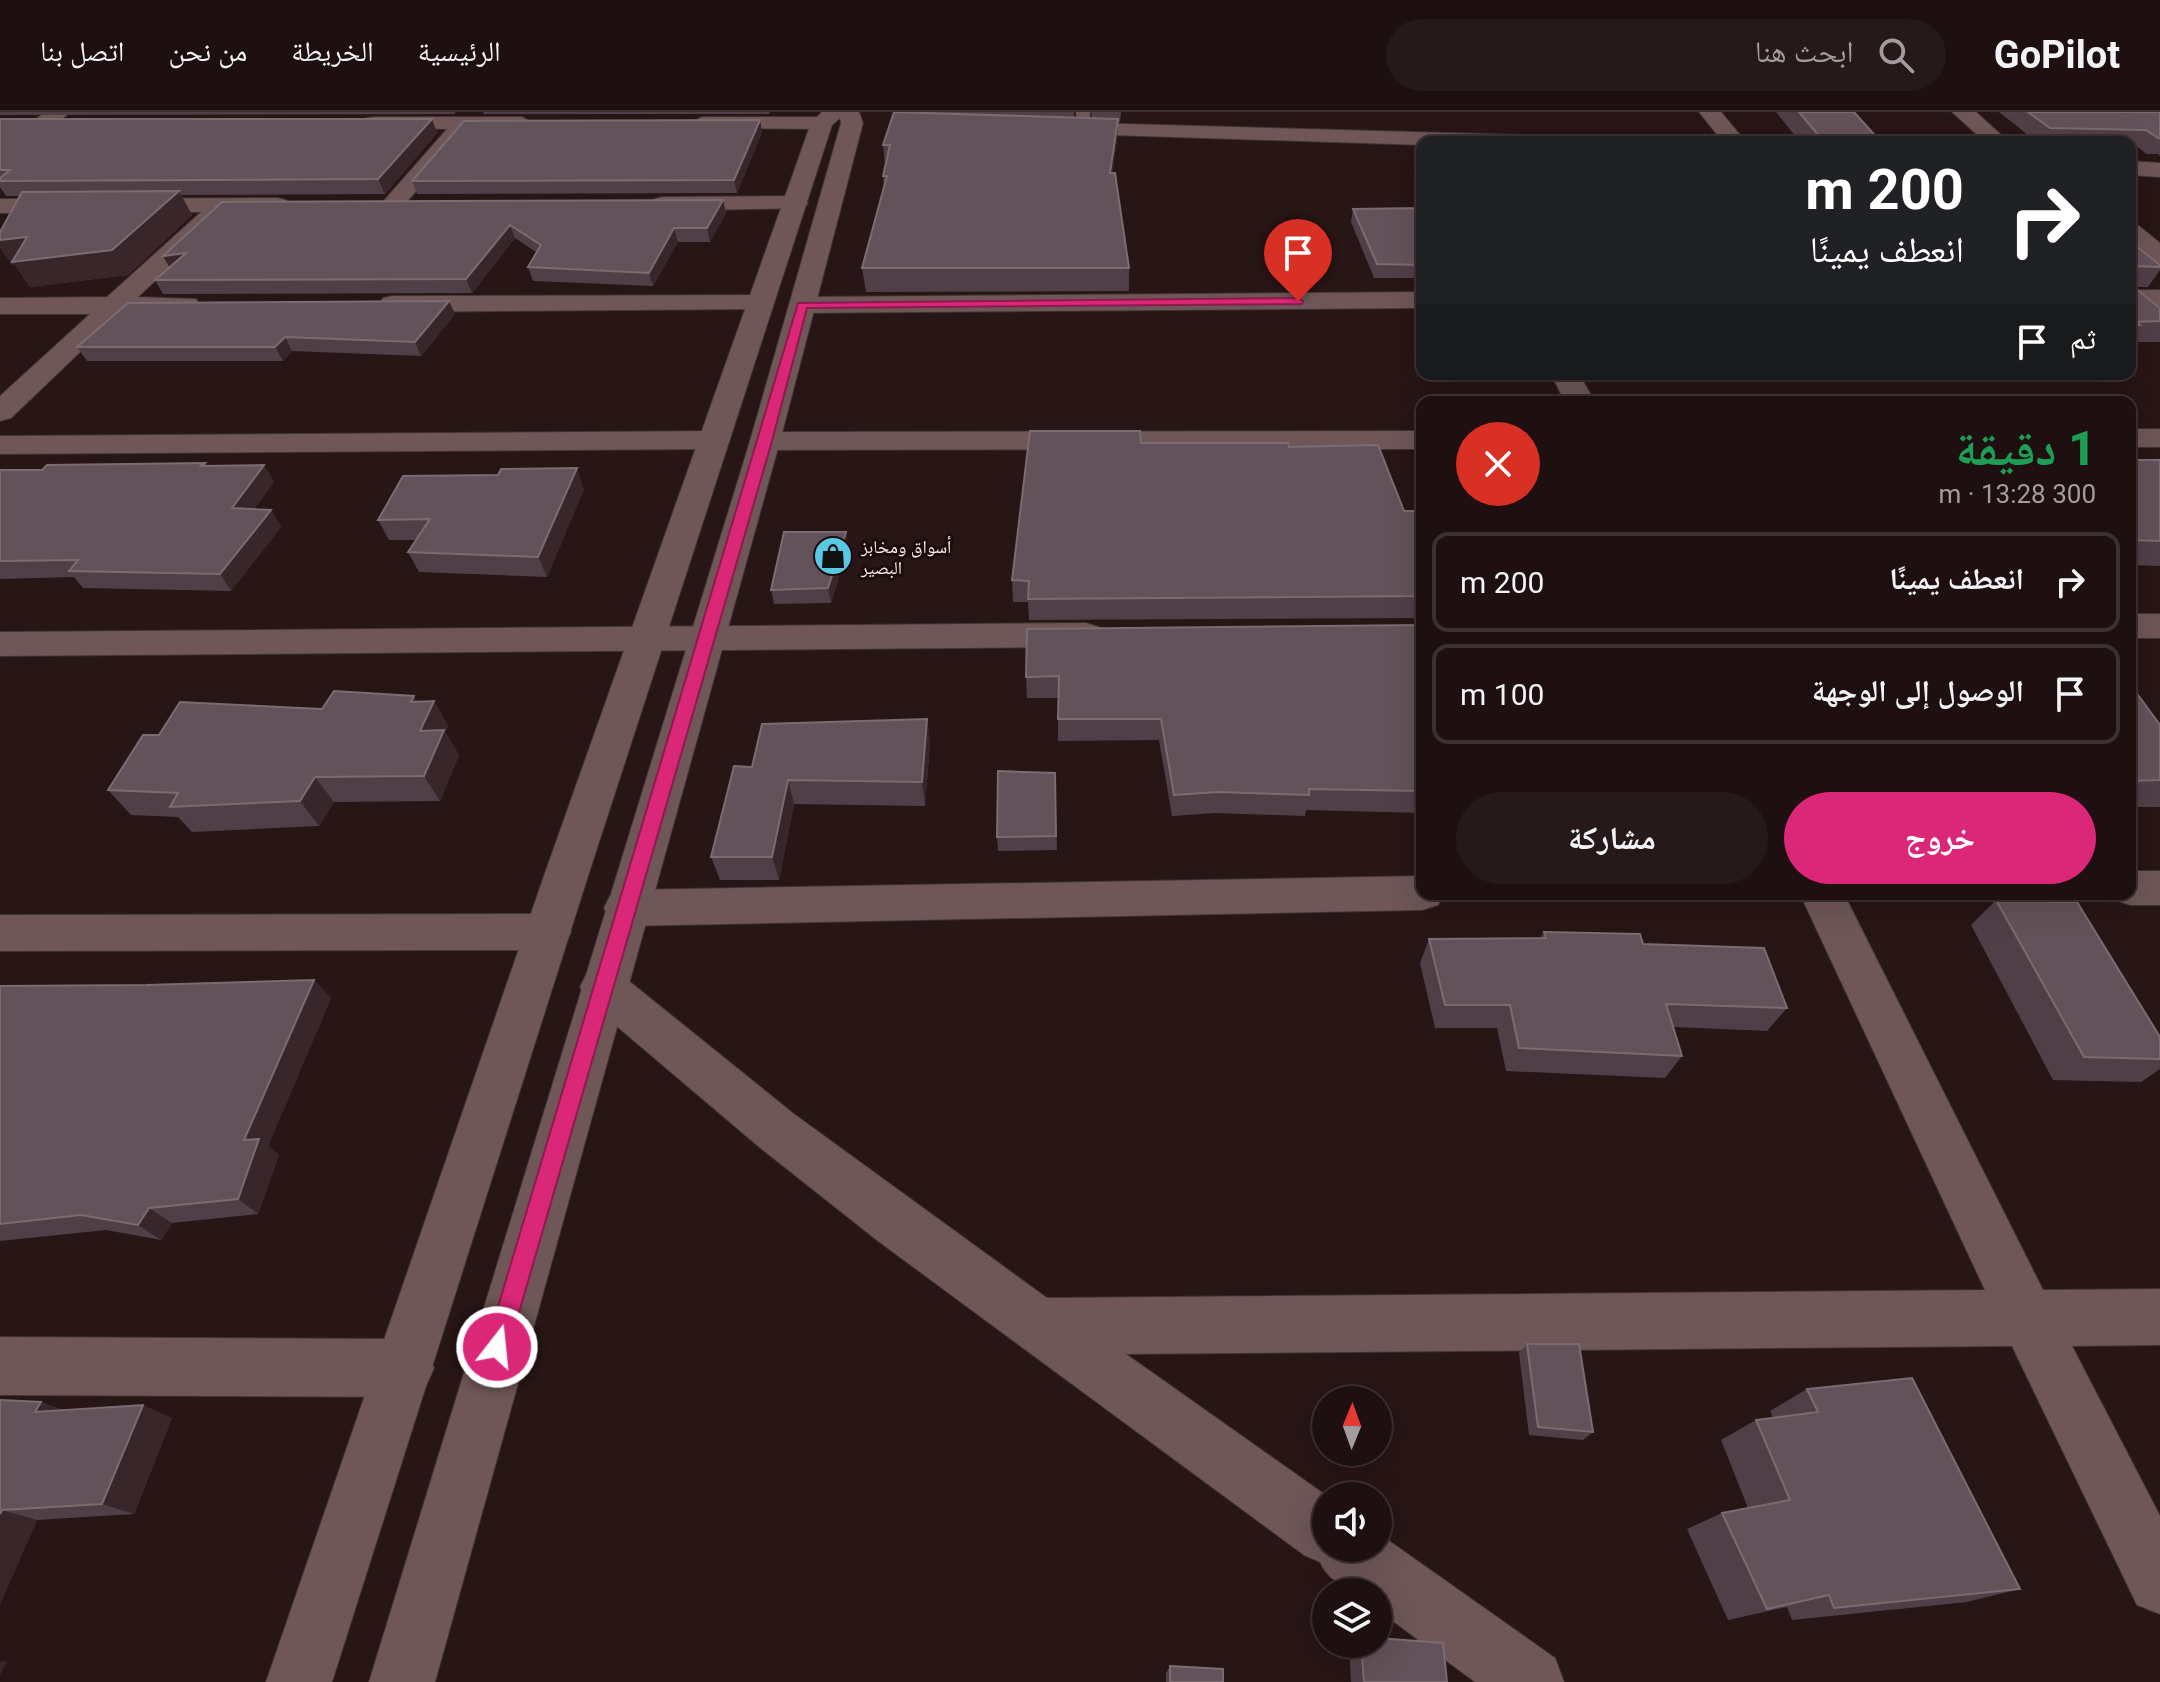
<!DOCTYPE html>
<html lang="ar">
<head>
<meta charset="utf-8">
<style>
  :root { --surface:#1e1010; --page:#261919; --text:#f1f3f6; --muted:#a19d9f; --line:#3c3030; --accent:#db2777 }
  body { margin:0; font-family:Roboto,"Noto Naskh Arabic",sans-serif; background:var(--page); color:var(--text); direction:rtl; height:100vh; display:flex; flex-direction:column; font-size:30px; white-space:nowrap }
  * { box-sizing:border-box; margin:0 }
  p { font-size:26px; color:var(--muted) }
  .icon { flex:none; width:44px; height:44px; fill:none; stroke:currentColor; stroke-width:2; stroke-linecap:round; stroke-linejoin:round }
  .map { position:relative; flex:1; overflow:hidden; direction:ltr }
  .side { position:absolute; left:1416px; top:284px; width:720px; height:504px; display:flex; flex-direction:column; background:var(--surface); border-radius:16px; box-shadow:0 8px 32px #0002,0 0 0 2px var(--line); direction:rtl }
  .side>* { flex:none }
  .hud { position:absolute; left:1416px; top:24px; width:720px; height:244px; border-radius:16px; box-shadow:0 8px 32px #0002,0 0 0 2px var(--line); direction:rtl; background:#202124; color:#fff; overflow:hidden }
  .needle { width:52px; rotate:1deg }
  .tools { position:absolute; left:1312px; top:1274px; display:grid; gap:16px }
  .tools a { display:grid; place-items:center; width:80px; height:80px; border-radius:50%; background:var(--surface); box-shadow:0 8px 32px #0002,0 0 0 2px var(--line); font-size:40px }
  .pin { position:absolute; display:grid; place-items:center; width:68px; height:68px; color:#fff; margin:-82px -34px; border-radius:50% 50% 50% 0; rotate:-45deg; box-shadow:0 0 8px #0007 }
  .pin .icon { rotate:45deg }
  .me { position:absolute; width:88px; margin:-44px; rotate:16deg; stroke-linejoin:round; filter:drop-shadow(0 0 6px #0008) }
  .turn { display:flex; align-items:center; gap:28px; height:168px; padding:0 40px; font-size:36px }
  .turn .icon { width:104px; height:104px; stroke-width:2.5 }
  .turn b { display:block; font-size:56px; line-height:68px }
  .then { display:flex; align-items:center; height:76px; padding:0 40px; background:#0003; gap:16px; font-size:30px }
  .round { display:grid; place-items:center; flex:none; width:84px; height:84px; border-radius:42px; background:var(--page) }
  .headline { display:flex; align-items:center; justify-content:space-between; height:136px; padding:0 40px }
  h1 { font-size:48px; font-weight:800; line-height:60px; color:#1e9e55 }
  .action { display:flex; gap:16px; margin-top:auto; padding:16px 40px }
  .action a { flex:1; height:92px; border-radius:48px; background:var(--accent); color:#fff; font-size:32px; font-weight:800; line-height:92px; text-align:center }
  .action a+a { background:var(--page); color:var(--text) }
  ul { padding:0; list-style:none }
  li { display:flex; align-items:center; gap:24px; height:100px; margin:0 16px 12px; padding:0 24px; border:4px solid var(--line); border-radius:16px }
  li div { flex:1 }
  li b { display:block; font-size:30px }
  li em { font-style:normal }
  header { display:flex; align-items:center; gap:48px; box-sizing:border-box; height:112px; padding:0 40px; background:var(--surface); border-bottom:2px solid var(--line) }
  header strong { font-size:38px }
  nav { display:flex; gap:44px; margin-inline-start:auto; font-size:28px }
  .search { width:560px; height:72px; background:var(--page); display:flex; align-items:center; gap:20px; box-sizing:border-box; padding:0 28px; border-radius:44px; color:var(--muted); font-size:30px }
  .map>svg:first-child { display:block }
</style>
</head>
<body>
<header>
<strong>GoPilot</strong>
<div class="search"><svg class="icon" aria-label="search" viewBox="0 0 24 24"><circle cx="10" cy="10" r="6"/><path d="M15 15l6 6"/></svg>ابحث هنا</div>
<nav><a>الرئيسية</a><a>الخريطة</a><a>من نحن</a><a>اتصل بنا</a></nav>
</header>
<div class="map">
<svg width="2160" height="1570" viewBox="0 0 2160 1570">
  <rect width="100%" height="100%" fill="#281515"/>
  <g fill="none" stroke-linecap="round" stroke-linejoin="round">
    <g stroke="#3f3232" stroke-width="2">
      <path id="lane" d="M 1076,0 L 1090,0 L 1089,20 L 1077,17 Z"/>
    </g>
    <g stroke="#3f3232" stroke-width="2">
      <path id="street" d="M 46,0 L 71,0 L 8,46 L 0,48 L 0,31 Z
        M 1699,0 L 1721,0 L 1746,30 L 1723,30 Z
        M 1952,0 L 1976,0 L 2009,30 L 1985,30 Z
        M 374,5 L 522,5 L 533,11 L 522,17 L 455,17 L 462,23 L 459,28 L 401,97 L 385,97 L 381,92 L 447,17 L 366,16 L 363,11 L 366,6 Z
        M 702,5 L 822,5 L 833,11 L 822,17 L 694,16 L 691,11 Z
        M 796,84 L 804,86 L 808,91 L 804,96 L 662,99 L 654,97 L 650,92 L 654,87 L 662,85 Z
        M 278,86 L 286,88 L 290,93 L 286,98 L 214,100 L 220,106 L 217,111 L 138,185 L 196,187 L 200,193 L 196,199 L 121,201 L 11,306 L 0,309 L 0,284 L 90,202 L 0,202 L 0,186 L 107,185 L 201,100 L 0,101 L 0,87 Z
        M 2130,112 L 2139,114 L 2160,131 L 2160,151 L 2151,148 L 2130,131 Z
        M 2130,178 L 2160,178 L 2160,194 L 2130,194 Z
        M 1422,180 L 1422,196 L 802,201 L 793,199 L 789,193 L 793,187 L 802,185 Z
        M 761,183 L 770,185 L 774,191 L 770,197 L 392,200 L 383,198 L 379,192 L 383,186 L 392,184 Z
        M 1551,262 L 1579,262 L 1595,290 L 1565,290 Z
        M 2130,317 L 2160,317 L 2160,335 L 2130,335 Z
        M 715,319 L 726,322 L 730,328 L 726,334 L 715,337 L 0,342 L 0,324 Z
        M 1422,319 L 1422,337 L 765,338 L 754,336 L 750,329 L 754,322 L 765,320 Z
        M 2130,502 L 2160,502 L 2160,526 L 2130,526 Z
        M 1086,511 L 1099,515 L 1104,523 L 1099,531 L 1086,535 L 0,544 L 0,520 Z
        M 2130,759 L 2160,759 L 2160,793 L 2130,793 L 2115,788 L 2111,782 L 2130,782 Z
        M 1422,764 L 1422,782 L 1443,782 L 1438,793 L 1422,798 L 626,814 L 610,808 L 604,796 L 610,784 L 626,778 Z
        M 1800,782 L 1844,782 L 2043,1178 L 2160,1177 L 2160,1233 L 2072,1234 L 2160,1404 L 2160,1502 L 2137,1493 L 2012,1234 L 1126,1242 L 1327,1384 L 1326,1436 L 1378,1436 L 1378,1421 L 1555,1546 L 1564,1570 L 1475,1570 L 1378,1498 L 1378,1480 C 1355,1480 1330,1473 1320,1450 L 1304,1443 L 878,1129 L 758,1034 L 587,889 L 580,875 L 587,861 L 603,856 L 619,861 L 794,1002 L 1047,1186 L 1985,1178 Z
        M 548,802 L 564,807 L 571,820 L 564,833 L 548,838 L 0,839 L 0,803 Z
        M 0,1225 L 405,1227 L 425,1236 L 434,1256 L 425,1276 L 405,1285 L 0,1283 Z"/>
    </g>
    <g stroke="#3f3232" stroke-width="2">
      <path id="secondary" d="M 822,0 L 859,0 L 863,11 L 780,329 L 435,1570 L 369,1570 L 750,329 L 841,11 L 840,6 L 832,13 L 589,761 L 332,1570 L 266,1570 L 545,761 L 811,11 Z
        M 1056,10 L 1524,23 L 1535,30 L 1422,30 L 1422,33 L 1048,21 L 1045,16 L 1048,11 Z
        M 2130,49 L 2160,51 L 2160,65 L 2130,63 Z"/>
    </g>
    <use href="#lane" fill="#6e5756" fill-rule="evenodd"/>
    <use href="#street" fill="#6e5756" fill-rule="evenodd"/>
    <use href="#secondary" fill="#6e5756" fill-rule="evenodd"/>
  </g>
  <path fill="#513f47" d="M 0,0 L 456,0 L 454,2 L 0,3 Z
    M 483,0 L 770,0 L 769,2 L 484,2 Z
    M 902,0 L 1074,0 L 1074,5 L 1092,6 L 1091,0 L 1121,0 L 1120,10 L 1118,10 L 1117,28 L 1112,61 L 1129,156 L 1129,179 L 866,180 L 862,156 L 884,76 L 883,64 L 885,54 L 883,33 Z
    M 1776,0 L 1854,0 L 1881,30 L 1800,30 Z
    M 1999,0 L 2160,0 L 2160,44 L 2158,42 L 2147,42 L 2136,34 L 2130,34 L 2130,30 L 2037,30 Z
    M 0,7 L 432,7 L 437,21 L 385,82 L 181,83 L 192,103 L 128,163 L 30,175 L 15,153 L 12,153 L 20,84 L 6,84 L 0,75 Z
    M 760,8 L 762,20 L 737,81 L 417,82 L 412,69 Z
    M 723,88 L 726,101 L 710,130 L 678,130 L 653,174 L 533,169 L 528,155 L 536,140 L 515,126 L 472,181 L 163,182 L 155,168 L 170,155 L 163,144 Z
    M 1422,96 L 1422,166 L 1374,166 L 1351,110 L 1353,97 Z
    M 2130,129 L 2160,153 L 2160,158 L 2148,175 L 2134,175 L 2160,196 L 2160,230 L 2130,230 Z
    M 449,189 L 455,202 L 421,244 L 292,239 L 283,249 L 87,249 L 77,235 Z
    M 1141,331 L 1289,335 L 1404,399 L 1422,399 L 1422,506 L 1029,508 L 1028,490 L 1013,490 L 1012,468 Z
    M 2130,348 L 2160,348 L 2160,454 L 2130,453 Z
    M 205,351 L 207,354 L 264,353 L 274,370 L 254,397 L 271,398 L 281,415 L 231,479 L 83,476 L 74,465 L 0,467 L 0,358 L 42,358 Z
    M 584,377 L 547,465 L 419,460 L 408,440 L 416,428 L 389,428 L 378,408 Z
    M 846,420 L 848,435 L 831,491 L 774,492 L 771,478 Z
    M 1422,513 L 1422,701 L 1306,698 L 1305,704 L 1215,701 L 1172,704 L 1159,628 L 1058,629 L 1058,586 L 1027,586 L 1026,565 Z
    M 2130,572 L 2160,613 L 2160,695 L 2130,695 Z
    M 417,589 L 434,589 L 448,614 L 445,620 L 459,643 L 440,689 L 334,690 L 319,714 L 192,720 L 178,705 L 131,703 L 108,678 L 159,623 L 322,597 Z
    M 927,607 L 930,631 L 925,694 L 794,692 L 779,768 L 720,768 L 711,745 L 752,655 Z
    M 1055,661 L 1057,738 L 998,739 L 997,725 Z
    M 1996,788 L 2160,925 L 2160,957 L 2141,970 L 2053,968 L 1971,813 Z
    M 1544,820 L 1643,832 L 1787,896 L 1767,919 L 1674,915 L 1682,944 L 1665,966 L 1506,959 L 1497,916 L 1435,916 L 1420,851 L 1429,827 L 1540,826 Z
    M 314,868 L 331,886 L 268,1034 L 279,1043 L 258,1102 L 172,1111 L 161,1128 L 106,1118 L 0,1129 L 0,874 L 146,873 Z
    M 1527,1232 L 1593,1320 L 1583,1328 L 1529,1323 L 1519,1241 Z
    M 1807,1277 L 2020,1477 L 1967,1490 L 1792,1508 L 1787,1495 L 1728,1508 L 1687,1417 L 1722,1401 L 1748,1396 L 1721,1328 L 1756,1308 L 1773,1306 L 1770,1299 Z
    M 0,1288 L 41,1290 L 62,1298 L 172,1306 L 134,1402 L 37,1408 L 0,1492 Z
    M 1350,1532 L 1378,1532 L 1447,1570 L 1351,1570 L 1349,1533 Z
    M 1170,1554 L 1223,1570 L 1166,1570 L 1166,1561 Z"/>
  <path fill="#39262b" d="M 432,7 L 437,21 L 385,82 L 378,67 Z
    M 1118,7 L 1117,28 L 1109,83 L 1110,61 Z
    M 760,8 L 762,20 L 737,81 L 734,68 Z
    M 179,79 L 192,103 L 128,163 L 30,175 L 15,153 L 12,153 L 0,136 L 0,128 L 27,125 Z
    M 723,88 L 726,101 L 710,130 L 707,116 Z
    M 510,113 L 515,126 L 472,181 L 466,167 Z
    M 674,116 L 678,130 L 653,174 L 649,161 Z
    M 186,141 L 171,158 L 163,144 Z
    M 449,189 L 455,202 L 421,244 L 415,230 Z
    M 285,225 L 292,239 L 283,249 L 275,235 Z
    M 264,353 L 274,370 L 243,413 L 232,396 Z
    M 577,356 L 584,377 L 547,465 L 538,445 Z
    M 271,398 L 281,415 L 231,479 L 220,462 Z
    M 846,420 L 848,435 L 831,491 L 828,476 Z
    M 414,584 L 426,605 L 434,589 L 448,614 L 445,620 L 459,643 L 440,689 L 424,664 L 420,619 L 411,590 Z
    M 927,607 L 930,631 L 925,694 L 922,670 Z
    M 315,665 L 334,690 L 319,714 L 300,689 Z
    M 788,668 L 794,692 L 779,768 L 772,745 Z
    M 314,868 L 331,886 L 268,1034 L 279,1043 L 258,1102 L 238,1087 L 244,1028 Z
    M 149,1096 L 172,1111 L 161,1128 L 138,1113 Z
    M 41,1290 L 73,1303 L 35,1300 Z
    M 143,1293 L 172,1306 L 134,1402 L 102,1392 Z
    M 2,1398 L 37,1408 L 0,1492 L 0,1402 Z
    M 0,1549 L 7,1550 L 0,1563 Z"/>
  <path fill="#635259" stroke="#7c6b70" stroke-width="2" d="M 894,0 L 1118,7 L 1110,61 L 1115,61 L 1129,156 L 862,156 L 887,64 L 883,64 L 890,33 L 883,33 Z
    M 1799,0 L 1854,0 L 1881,30 L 1824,30 Z
    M 2028,0 L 2160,0 L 2160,26 L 2158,26 L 2146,18 L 2050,16 Z
    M 0,7 L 432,7 L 378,67 L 0,69 L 0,66 L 10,58 L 0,58 Z
    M 760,8 L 734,68 L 412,69 L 464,9 Z
    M 179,79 L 112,138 L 12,150 L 27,125 L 0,128 L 0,120 L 22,80 Z
    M 723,88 L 707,116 L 674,116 L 649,161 L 528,155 L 541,133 L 510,113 L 466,167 L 155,168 L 186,141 L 163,144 L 222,90 Z
    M 1422,96 L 1422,153 L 1377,152 L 1353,97 Z
    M 2130,129 L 2160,153 L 2160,155 L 2130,154 Z
    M 2130,172 L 2160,196 L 2160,209 L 2136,210 L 2140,213 L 2130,213 Z
    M 449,189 L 415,230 L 285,225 L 275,235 L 77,235 L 128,191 Z
    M 1030,319 L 1140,319 L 1141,331 L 1288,331 L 1289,335 L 1378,333 L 1404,399 L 1422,399 L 1422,484 L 1028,487 L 1029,469 L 1012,468 Z
    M 2130,348 L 2160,348 L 2160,429 L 2130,428 Z
    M 205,351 L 201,354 L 264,353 L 232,396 L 271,398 L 220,462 L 69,459 L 78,448 L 0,449 L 0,358 L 42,358 L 47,353 Z
    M 577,356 L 538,445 L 408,440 L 430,407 L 378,408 L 403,364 L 498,363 L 501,357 Z
    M 784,420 L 846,420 L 828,476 L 771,478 Z
    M 1422,513 L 1422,679 L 1309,677 L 1309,683 L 1218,680 L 1174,683 L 1161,607 L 1058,607 L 1059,564 L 1026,565 L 1027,517 Z
    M 2130,572 L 2160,613 L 2160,668 L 2130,669 Z
    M 334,579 L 414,584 L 411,590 L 434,589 L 420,619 L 444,618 L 424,664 L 315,665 L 300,689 L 170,695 L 178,681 L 108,678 L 143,623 L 159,623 L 180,590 L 322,597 Z
    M 927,607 L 922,670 L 788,668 L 772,745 L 711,745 L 734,654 L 752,655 L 762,612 Z
    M 998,659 L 1055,661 L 1056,724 L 997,725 Z
    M 1996,788 L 2077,790 L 2160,925 L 2160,947 L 2084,945 Z
    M 1544,820 L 1640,822 L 1643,832 L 1764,836 L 1787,896 L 1666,892 L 1682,944 L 1519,936 L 1510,893 L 1445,893 L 1429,827 L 1546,826 Z
    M 314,868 L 244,1028 L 259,1027 L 238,1087 L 149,1096 L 138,1113 L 81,1103 L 0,1112 L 0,874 L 146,873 Z
    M 1527,1232 L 1579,1232 L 1593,1320 L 1538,1315 Z
    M 1912,1266 L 2020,1477 L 1834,1496 L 1829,1483 L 1767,1497 L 1722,1401 L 1790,1388 L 1756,1308 L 1818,1300 L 1807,1277 Z
    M 0,1288 L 41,1290 L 35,1300 L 143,1293 L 102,1392 L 2,1398 L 0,1402 Z
    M 1378,1526 L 1443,1531 L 1447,1570 L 1364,1570 L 1361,1532 L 1378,1532 Z
    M 1170,1554 L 1223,1557 L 1223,1570 L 1170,1570 Z"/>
  <path fill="#db2777" stroke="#8e194d" stroke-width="2" d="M 1298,186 L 1303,189 L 1302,192 L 807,196 L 772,329 L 509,1235 L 506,1243 L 497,1247 L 489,1243 L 486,1235 L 798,191 Z"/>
  <defs>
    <g id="shop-disc" transform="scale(2)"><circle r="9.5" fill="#58c8e4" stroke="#1e0c0c"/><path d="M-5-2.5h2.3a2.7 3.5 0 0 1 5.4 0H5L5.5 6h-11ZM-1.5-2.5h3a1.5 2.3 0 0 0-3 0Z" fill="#111"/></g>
  </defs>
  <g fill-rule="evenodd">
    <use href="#shop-disc" x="833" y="444"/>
  </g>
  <g text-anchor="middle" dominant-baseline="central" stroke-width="6" stroke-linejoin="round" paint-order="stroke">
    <g font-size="18" fill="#fdefee" stroke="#1e0c0c" text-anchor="start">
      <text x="861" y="434">أسواق ومخابز<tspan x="861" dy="21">البصير</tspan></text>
    </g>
  </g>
</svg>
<div class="tools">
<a><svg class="needle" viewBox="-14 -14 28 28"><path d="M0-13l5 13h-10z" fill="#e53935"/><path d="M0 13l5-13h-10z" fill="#a19d9f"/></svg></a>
<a><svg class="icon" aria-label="sound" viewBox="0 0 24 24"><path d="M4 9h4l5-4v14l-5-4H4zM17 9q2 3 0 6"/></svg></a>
<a><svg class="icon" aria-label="layers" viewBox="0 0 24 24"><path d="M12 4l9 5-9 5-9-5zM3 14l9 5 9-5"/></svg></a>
</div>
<div class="pin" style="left:1298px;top:189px;background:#d93025"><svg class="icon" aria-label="arrive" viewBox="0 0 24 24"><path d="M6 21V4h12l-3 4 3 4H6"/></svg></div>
<svg class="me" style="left:497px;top:1235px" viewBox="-20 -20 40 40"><circle r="17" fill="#db2777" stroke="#fff" stroke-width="3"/><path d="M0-11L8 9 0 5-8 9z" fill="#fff"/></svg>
<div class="hud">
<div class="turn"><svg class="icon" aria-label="right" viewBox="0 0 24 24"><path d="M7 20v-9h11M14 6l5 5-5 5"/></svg><div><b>200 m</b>انعطف يمينًا</div></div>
<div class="then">ثم<svg class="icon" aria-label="arrive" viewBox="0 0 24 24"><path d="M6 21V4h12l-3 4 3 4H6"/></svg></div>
</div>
<section class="side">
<div class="headline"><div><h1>1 دقيقة</h1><p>300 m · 13:28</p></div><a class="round" style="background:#d93025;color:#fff"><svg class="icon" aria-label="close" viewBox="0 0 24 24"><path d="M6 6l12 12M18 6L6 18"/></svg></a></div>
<ul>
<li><svg class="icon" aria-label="right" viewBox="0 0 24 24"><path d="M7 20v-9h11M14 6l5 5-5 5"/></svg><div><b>انعطف يمينًا</b></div><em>200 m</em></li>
<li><svg class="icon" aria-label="arrive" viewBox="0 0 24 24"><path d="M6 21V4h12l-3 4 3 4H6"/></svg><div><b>الوصول إلى الوجهة</b></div><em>100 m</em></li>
</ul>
<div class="action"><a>خروج</a><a>مشاركة</a></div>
</section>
</div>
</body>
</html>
